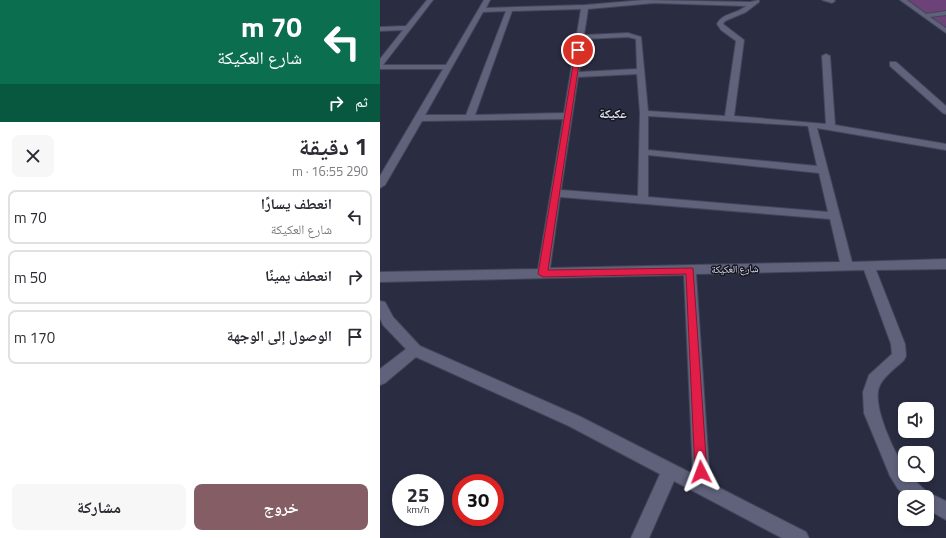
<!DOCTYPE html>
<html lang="ar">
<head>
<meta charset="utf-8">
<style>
  :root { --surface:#fff; --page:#f7f7f7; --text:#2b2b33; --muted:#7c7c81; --line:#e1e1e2; --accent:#855d65 }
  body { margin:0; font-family:"Titillium Web","Noto Naskh Arabic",sans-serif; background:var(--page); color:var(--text); direction:rtl; height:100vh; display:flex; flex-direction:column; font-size:15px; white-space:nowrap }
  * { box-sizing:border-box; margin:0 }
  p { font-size:13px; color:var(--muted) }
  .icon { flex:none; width:22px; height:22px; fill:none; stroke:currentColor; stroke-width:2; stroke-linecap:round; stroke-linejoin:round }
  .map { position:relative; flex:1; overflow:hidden; direction:ltr }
  .side { display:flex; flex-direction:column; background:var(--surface); width:380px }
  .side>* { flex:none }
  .guide { background:#0b6e4f; color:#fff; overflow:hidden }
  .controls { position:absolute; left:518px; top:402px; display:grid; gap:8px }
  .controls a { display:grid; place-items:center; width:36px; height:36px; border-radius:8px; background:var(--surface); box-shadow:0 2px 6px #0003; font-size:20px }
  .speed { position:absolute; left:12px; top:474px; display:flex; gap:8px; font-size:20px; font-weight:700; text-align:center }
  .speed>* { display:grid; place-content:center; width:52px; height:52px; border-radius:50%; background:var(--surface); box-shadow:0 2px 6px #0003; line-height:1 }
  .speed small { font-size:10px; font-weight:400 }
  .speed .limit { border:6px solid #d22; background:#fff; color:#111 }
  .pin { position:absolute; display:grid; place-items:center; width:34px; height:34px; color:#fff; margin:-17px; border:2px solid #fff; border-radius:50%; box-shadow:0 1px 4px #0007 }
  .me { position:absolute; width:44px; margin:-22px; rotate:357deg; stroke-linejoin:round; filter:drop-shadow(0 0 3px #0008) }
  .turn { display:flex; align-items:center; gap:14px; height:84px; padding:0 12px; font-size:18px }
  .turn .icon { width:52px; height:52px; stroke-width:2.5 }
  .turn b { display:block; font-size:28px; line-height:34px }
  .then { display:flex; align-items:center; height:38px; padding:0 12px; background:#0003; gap:8px; font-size:15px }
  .round { display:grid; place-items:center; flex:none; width:42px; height:42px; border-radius:8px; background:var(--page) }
  .summary { display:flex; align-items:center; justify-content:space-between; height:68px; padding:0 12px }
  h1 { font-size:24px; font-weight:700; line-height:30px }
  .action { display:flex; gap:8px; margin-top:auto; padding:8px 12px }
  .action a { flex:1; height:46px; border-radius:8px; background:var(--accent); color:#fff; font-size:16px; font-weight:700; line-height:46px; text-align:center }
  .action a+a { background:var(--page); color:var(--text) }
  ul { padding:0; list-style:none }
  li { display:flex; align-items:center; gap:12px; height:54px; margin:0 8px 6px; padding:0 4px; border:2px solid var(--line); border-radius:8px }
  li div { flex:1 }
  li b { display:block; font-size:15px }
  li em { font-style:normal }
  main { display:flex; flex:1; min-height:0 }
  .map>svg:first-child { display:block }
</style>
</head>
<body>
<main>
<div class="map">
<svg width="566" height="538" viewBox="0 0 566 538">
  <rect width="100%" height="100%" fill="#2a2c42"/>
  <path fill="#6c4279" d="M 526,0 L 566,0 L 566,28 Z"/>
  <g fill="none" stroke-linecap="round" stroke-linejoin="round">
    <g stroke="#444658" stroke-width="2">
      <path id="minor" d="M 47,0 L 53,0 L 3,65 L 66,65 L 104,0 L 110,0 L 106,8 L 205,5 L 264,0 L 370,2 L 379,0 L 379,2 L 366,12 L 345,21 L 343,24 L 364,40 L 354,116 L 446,124 L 442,56 L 446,54 L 450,56 L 455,125 L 566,144 L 566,150 L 437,128 L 472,262 L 566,259 L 566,269 L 496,270 L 525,344 L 526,356 L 524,360 C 517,367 504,376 500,385 C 490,403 515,453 525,469 L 525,475 L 529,475 L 547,492 L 566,501 L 566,520 L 547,509 L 547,497 L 528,497 L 518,489 L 510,476 L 484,413 L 483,392 L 489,375 L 512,354 L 511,344 L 484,270 L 316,274 L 330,483 L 426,532 L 429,538 L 402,538 L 294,481 L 269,538 L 251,538 L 280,474 L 189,426 L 36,357 L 5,383 L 0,385 L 0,369 L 26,349 L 3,325 L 0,318 L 0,301 L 5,302 L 13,317 L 40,346 L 199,416 L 313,474 L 304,275 L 0,282 L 0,272 L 158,269 L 183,119 L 42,121 L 5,185 L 0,188 L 0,176 L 63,69 L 0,69 L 0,59 L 23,30 L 0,31 L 0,27 L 26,26 ZM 274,3 L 366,6 C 357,14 342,13 337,24 L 341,30 L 356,41 L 345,116 L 268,111 L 261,37 L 248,33 L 204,35 L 208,9 ZM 201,9 L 184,113 L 95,115 L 132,11 ZM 126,11 L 86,115 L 45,115 L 103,12 ZM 248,37 L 256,39 L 257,69 L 199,72 L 204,39 ZM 257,74 L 260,113 L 258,196 L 181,190 L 198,77 ZM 268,116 L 428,126 L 437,166 L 268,150 ZM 268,155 L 439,173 L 448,212 L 268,197 ZM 180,197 L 450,219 L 460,262 L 170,268 Z
        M 442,0 L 454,0 L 455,1 L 452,3 Z
        M 520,0 L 527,0 L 546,14 L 566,11 L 566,15 L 550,17 L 566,28 L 566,33 Z
        M 510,62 L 516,62 L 566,106 L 566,114 L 563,113 L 510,66 Z"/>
    </g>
    <use href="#minor" fill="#60627c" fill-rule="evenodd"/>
  </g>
  <path fill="#e11d48" stroke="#92132f" d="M 196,48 L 201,50 L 168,270 L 313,268 L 327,472 L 325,476 L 321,478 L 317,476 L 315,472 L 306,274 L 163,277 L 158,274 Z"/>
  <g text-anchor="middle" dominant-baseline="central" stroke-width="3" stroke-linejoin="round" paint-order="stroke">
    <g font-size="10" fill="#e1e3f1" stroke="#14151f">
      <text transform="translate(355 269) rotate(-1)">شارع العكيكة</text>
    </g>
    <g font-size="12" font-weight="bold" fill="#e1e3f1" stroke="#14151f">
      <text x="233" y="113">عكيكة</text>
    </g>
  </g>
</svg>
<div class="controls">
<a><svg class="icon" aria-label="sound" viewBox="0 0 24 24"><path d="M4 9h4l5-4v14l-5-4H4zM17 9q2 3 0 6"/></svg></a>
<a><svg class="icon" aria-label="search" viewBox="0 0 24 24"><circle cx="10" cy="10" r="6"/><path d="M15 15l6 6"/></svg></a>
<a><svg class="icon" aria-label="layers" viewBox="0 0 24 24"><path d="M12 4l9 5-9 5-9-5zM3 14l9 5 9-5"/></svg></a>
</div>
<div class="speed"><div>25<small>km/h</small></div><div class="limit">30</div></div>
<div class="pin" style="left:198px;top:50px;background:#d93025"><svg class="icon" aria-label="arrive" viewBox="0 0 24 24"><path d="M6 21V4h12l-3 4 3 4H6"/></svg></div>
<svg class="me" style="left:321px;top:472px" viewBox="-20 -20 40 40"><path d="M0-17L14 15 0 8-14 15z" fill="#e11d48" stroke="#fff" stroke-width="4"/></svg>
</div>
<section class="side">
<div class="guide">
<div class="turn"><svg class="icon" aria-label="left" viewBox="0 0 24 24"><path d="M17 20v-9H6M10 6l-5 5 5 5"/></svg><div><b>70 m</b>شارع العكيكة</div></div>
<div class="then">ثم<svg class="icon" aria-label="right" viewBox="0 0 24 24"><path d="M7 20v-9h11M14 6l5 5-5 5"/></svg></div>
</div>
<div class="summary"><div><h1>1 دقيقة</h1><p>290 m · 16:55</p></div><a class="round"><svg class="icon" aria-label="close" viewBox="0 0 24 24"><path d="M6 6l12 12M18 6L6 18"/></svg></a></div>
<ul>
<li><svg class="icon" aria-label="left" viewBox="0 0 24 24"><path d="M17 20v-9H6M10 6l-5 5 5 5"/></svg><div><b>انعطف يسارًا</b><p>شارع العكيكة</p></div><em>70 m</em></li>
<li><svg class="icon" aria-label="right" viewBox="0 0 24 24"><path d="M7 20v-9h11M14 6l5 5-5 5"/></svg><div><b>انعطف يمينًا</b></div><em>50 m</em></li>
<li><svg class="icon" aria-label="arrive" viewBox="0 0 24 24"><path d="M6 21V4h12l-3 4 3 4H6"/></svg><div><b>الوصول إلى الوجهة</b></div><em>170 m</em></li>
</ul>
<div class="action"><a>خروج</a><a>مشاركة</a></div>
</section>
</main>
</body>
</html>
